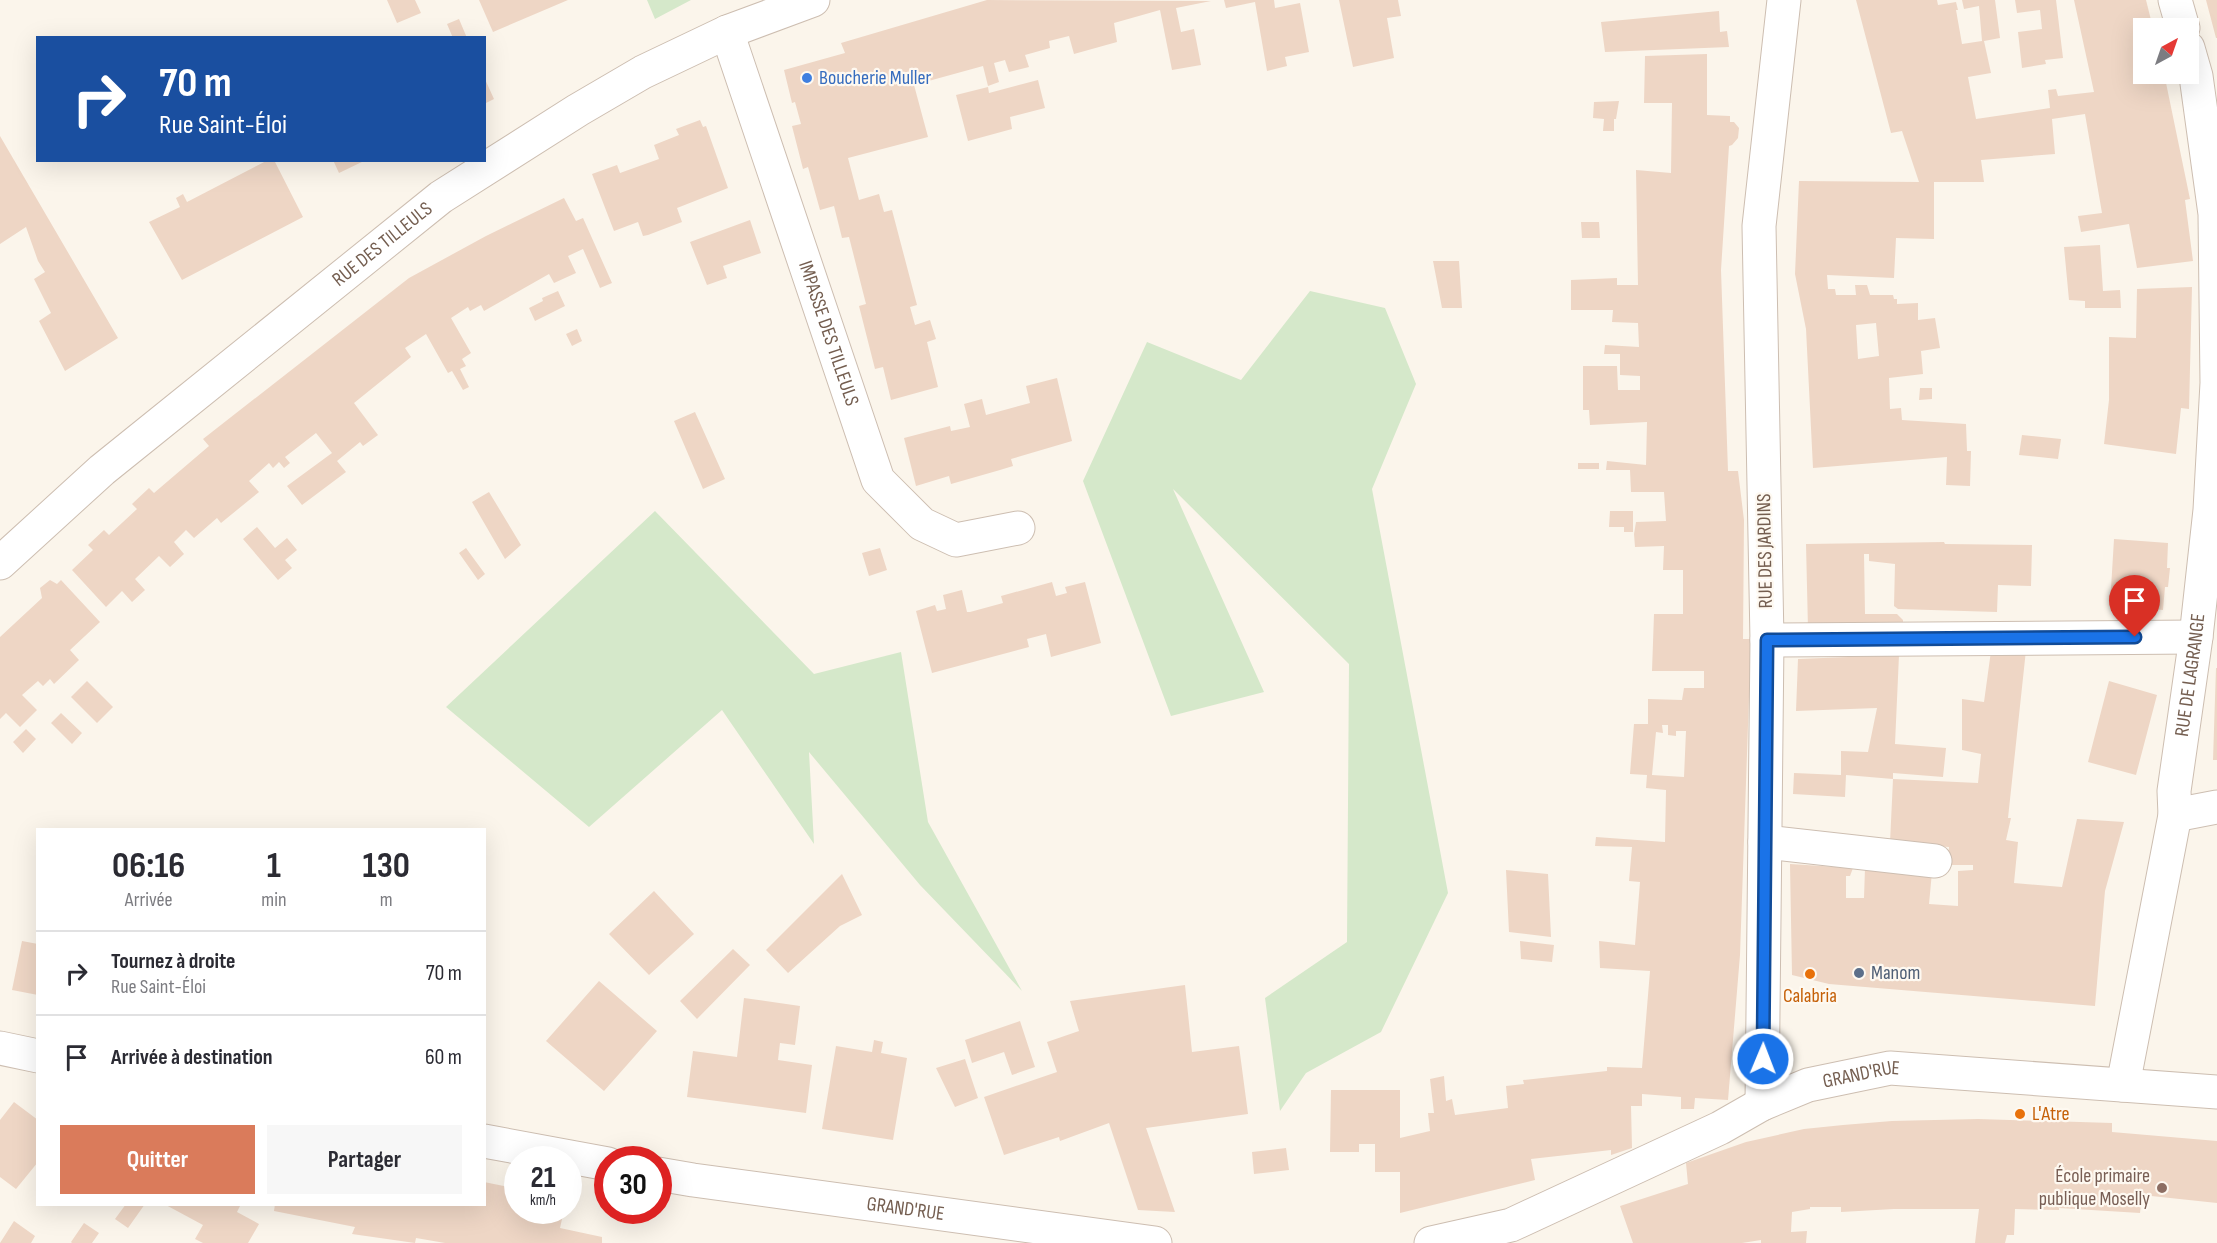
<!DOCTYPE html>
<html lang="fr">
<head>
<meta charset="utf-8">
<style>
  :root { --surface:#fff; --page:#f7f7f7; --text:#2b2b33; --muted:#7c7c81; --line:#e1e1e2; --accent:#da7b5b }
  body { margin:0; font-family:"Sofia Sans Condensed",sans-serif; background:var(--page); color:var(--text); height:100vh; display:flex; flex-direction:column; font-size:22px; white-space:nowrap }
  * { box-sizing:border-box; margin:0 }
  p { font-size:20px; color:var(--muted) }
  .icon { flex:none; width:33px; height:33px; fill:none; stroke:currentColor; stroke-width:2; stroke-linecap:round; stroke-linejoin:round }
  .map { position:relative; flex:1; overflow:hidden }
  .panel { position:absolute; left:36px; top:828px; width:450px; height:378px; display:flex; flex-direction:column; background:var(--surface); border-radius:0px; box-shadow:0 6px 24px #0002 }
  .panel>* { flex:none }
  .top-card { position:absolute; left:36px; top:36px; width:450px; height:126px; border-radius:0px; box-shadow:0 6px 24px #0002; background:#1a4fa0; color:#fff; overflow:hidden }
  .needle { width:39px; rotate:40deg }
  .tools { position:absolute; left:2133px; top:18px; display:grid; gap:12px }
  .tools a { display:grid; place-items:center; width:66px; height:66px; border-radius:0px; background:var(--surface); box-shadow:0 6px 24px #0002; font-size:30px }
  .speed { position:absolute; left:504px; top:1146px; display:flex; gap:12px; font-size:30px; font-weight:700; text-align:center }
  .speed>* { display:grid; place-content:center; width:78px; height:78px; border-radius:50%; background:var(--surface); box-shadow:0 6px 24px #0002; line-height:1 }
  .speed small { font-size:15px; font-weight:400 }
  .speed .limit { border:9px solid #d22; background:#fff; color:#111 }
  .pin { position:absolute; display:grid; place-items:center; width:51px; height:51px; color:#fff; margin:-62px -26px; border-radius:50% 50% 50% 0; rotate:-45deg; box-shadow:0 0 6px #0007 }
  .pin .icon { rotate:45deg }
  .me { position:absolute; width:66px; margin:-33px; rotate:1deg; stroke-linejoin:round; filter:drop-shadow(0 0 4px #0008) }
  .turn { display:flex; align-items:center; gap:21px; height:126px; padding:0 24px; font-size:27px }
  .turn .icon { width:78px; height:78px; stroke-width:2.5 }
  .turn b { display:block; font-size:42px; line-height:51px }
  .eta { display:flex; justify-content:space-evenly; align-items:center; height:102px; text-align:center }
  .eta b { font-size:36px; font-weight:700; line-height:42px }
  .cta { display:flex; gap:12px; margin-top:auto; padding:12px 24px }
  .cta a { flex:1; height:69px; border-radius:0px; background:var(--accent); color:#fff; font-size:24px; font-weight:700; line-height:69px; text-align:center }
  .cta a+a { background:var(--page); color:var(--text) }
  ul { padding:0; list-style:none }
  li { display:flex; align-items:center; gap:18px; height:84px; padding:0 24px; border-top:2px solid var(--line) }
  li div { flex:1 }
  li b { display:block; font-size:22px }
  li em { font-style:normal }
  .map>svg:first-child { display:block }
</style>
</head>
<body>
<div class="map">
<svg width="2217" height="1243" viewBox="0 0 2217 1243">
  <rect width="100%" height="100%" fill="#fbf5eb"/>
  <path fill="#d5e8ca" d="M 647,0 L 691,0 L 655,19 Z
    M 1310,291 L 1385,308 L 1416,384 L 1372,489 L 1448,893 L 1381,1032 L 1306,1073 L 1280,1111 L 1265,998 L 1347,942 L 1349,664 L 1173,489 L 1264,692 L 1171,716 L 1083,481 L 1147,342 L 1241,380 Z
    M 655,511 L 814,674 L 901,652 L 928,822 L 1022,991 L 920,885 L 809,752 L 814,844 L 722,710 L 589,827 L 446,707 Z"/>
  <path fill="#eed6c5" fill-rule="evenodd" d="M 387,0 L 415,0 L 421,13 L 397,23 Z
    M 479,0 L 568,0 L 493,32 Z
    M 987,0 L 1211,1 L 1176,8 L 1181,32 L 1194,29 L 1201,65 L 1172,70 L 1160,10 L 1114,23 L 1117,42 L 1074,54 L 1069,36 L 1049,41 L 1050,48 L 1025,55 L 1029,67 L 1009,72 L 1005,60 L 994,63 L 999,82 L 988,86 L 983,66 L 914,85 L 928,137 L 848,158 L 859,200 L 879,194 L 884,212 L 892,210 L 917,305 L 910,307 L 915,325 L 930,320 L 936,339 L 927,342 L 938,387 L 891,400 L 883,367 L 875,369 L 859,306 L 866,304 L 849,237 L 842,238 L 834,206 L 820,210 L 808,167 L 803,169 L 792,126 L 801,124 L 795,102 L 792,103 L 784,70 L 845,53 L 841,43 Z
    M 1224,0 L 1274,0 L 1275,8 L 1300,3 L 1309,52 L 1285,57 L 1287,66 L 1267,71 L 1255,2 L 1226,8 Z
    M 1339,0 L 1398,0 L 1401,16 L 1387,18 L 1394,58 L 1353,67 Z
    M 1856,0 L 1937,0 L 1938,5 L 1956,2 L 1958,10 L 1956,10 L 1962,44 L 1982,41 L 1979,6 L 1964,9 L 1962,0 L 1995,0 L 2000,38 L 1984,41 L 1991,73 L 1968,77 L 1976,119 L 2050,108 L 2048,90 L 2056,89 L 2058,96 L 2094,92 L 2074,0 L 2146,0 L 2153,28 L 2144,28 L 2144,74 L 2164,74 L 2165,78 L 2190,199 L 2185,200 L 2193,261 L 2137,268 L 2129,224 L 2081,232 L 2078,216 L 2102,213 L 2085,114 L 2052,119 L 2055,154 L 1981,160 L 1984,182 L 1934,182 L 1934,239 L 1896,238 L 1894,278 L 1827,275 L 1828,289 L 1835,289 L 1836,295 L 1856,295 L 1855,285 L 1867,285 L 1870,295 L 1893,295 L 1894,299 L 1897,299 L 1897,304 L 1918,303 L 1918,320 L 1935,318 L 1940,348 L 1921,351 L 1923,374 L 1889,378 L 1890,409 L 1901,408 L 1902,420 L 1966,424 L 1967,451 L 1971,451 L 1970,486 L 1946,485 L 1947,457 L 1813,468 L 1806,329 L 1795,274 L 1799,181 L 1919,182 L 1902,131 L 1891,133 ZM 1876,323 L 1879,356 L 1858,359 L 1856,325 Z
    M 2015,0 L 2056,0 L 2063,58 L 2045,60 L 2046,64 L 2022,68 L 2018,32 L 2042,29 L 2040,10 L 2017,13 Z
    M 2206,0 L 2217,0 L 2217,38 L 2216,38 Z
    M 1719,11 L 1720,32 L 1727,31 L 1729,47 L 1605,52 L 1601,22 Z
    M 459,19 L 467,38 L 453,38 L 447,24 Z
    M 1707,54 L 1707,115 L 1730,116 L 1730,122 L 1734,122 L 1739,128 L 1738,138 L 1732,145 L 1729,146 L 1721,270 L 1728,471 L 1738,471 L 1744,520 L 1743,639 L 1751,639 L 1740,955 L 1728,1100 L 1695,1098 L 1694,1109 L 1681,1109 L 1681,1097 L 1642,1094 L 1642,1106 L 1631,1106 L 1632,1148 L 1611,1155 L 1611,1150 L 1531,1159 L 1535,1180 L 1400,1213 L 1400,1172 L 1375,1172 L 1375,1144 L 1359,1144 L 1359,1152 L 1330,1152 L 1331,1090 L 1400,1090 L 1400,1138 L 1430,1131 L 1428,1113 L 1434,1113 L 1430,1079 L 1444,1076 L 1446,1101 L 1452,1099 L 1455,1115 L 1508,1108 L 1506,1086 L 1524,1084 L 1523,1080 L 1607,1071 L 1607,1067 L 1642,1068 L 1650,971 L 1600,968 L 1599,941 L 1635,945 L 1640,882 L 1629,881 L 1632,847 L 1595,846 L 1596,837 L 1665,842 L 1666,790 L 1646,788 L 1647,775 L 1630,774 L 1634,724 L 1648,724 L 1648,699 L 1682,700 L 1684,688 L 1704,688 L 1704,671 L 1652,671 L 1654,614 L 1683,614 L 1683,570 L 1663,570 L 1664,546 L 1635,547 L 1634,534 L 1636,522 L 1666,521 L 1664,492 L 1631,492 L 1630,470 L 1606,470 L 1607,461 L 1646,465 L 1647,422 L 1590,425 L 1589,410 L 1583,410 L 1583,366 L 1617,366 L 1618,390 L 1640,390 L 1640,376 L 1620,375 L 1620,354 L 1604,354 L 1605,345 L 1639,347 L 1638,323 L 1612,322 L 1613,310 L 1571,310 L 1571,280 L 1617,278 L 1617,285 L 1638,285 L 1636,170 L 1671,173 L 1672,103 L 1644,103 L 1645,56 ZM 1662,725 L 1668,725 L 1668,735 L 1676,736 L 1676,731 L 1686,731 L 1684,777 L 1652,775 L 1656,732 L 1663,733 Z
    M 484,77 L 494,99 L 484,104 Z
    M 1038,80 L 1045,108 L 1010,117 L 1012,129 L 968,141 L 956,95 L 988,87 L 989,93 Z
    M 1619,101 L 1616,119 L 1614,119 L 1614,131 L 1603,131 L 1604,119 L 1593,118 L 1594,102 Z
    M 700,120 L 703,127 L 706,126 L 728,188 L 677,208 L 682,222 L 648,235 L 643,236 L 638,222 L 614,231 L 592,174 L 617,165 L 620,173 L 659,159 L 654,145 L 679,135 L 676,129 Z
    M 0,136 L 118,338 L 65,371 L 39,321 L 51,313 L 34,279 L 45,272 L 38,261 L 26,227 L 0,244 Z
    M 268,160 L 274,160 L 303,217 L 182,280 L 149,222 L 180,207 L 176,198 L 183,194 L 187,202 Z
    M 333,160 L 366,160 L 339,173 Z
    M 564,198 L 576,221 L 583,218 L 612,283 L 600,288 L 583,249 L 568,256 L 576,273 L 554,283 L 549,274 L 484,311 L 481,305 L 470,311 L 468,307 L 451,318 L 471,353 L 462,359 L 466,366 L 460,369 L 469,387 L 463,390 L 452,371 L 448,373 L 426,334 L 405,348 L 411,357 L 354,403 L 378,435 L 363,446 L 360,442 L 337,461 L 346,472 L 302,505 L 287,486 L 332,453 L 316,433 L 285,457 L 290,463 L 284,468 L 279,462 L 273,468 L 269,463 L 249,481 L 259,492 L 221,523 L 217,518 L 194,538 L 186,530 L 174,542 L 184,554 L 170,567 L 159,556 L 135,579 L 145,590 L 132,602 L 122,591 L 106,607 L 72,570 L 93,550 L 88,545 L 104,530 L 109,535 L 137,509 L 132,504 L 149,488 L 154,493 L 209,446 L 203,439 L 409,278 L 486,236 Z
    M 750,220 L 761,253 L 723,266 L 727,278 L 707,285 L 690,242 Z
    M 1581,222 L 1599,222 L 1600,238 L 1582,238 Z
    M 2100,245 L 2103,291 L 2120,290 L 2121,308 L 2085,308 L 2085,301 L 2069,300 L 2064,247 Z
    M 1433,261 L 1459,261 L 1462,308 L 1442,308 Z
    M 2192,287 L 2189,409 L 2181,408 L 2176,454 L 2104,444 L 2109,400 L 2109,337 L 2136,338 L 2137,289 Z
    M 558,291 L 565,306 L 535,321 L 529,308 L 543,301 L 542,298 Z
    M 577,329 L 582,341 L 572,346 L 566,334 Z
    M 1057,378 L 1072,441 L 1011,459 L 1013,466 L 1000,470 L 951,484 L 949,476 L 916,486 L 904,438 L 950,426 L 951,431 L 970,427 L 964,404 L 982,399 L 986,415 L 1030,403 L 1026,386 Z
    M 1920,388 L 1932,388 L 1932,399 L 1919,400 Z
    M 695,412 L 725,479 L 703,489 L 674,421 Z
    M 2022,435 L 2061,439 L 2058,459 L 2019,455 Z
    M 1578,463 L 1599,463 L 1599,469 L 1578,469 Z
    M 489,492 L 521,545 L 505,559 L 472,502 Z
    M 1610,511 L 1633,511 L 1633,532 L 1624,532 L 1624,527 L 1609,527 Z
    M 257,527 L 275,548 L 287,538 L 297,550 L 285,560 L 292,568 L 278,580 L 243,539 Z
    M 2114,539 L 2168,543 L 2167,568 L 2170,568 L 2168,587 L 2165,587 L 2163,610 L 2110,605 Z
    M 1944,542 L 1945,544 L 2032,545 L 2031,586 L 1998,585 L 1997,612 L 1898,609 L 1894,606 L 1895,564 L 1869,561 L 1869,554 L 1864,554 L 1865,614 L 1897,614 L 1903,620 L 1903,628 L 1808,629 L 1806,544 Z
    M 466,548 L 485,574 L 478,580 L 459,553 Z
    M 880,548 L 887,570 L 869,576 L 862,553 Z
    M 50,580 L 57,584 L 61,580 L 100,622 L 70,650 L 79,660 L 54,684 L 50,679 L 43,686 L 38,681 L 22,695 L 37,710 L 20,727 L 6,713 L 0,719 L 0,637 L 42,598 L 40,588 Z
    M 1052,582 L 1056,596 L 1067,593 L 1065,587 L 1085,582 L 1101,643 L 1051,657 L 1046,634 L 1027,639 L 1029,647 L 932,673 L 916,611 L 935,605 L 937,611 L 946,609 L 943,595 L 962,590 L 967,612 L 970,612 L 1003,603 L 1001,596 Z
    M 2026,650 L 2008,818 L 2011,818 L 2006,840 L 2018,842 L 2014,883 L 2062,887 L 2077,819 L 2124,822 L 2105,891 L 2095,1006 L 1829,984 L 1792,975 L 1790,864 L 1853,868 L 1850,876 L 1846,876 L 1846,898 L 1864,898 L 1865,868 L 1932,872 L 1929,904 L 1958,906 L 1958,871 L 1973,870 L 1973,865 L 1948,865 L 1949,847 L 1890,843 L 1893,779 L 1978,783 L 1981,754 L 1962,750 L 1962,699 L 1984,702 L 1991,651 Z
    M 1899,655 L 1895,744 L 1946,748 L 1943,777 L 1893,773 L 1893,779 L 1846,775 L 1845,797 L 1793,794 L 1794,773 L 1841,775 L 1841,751 L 1868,752 L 1877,708 L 1796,711 L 1798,659 Z
    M 2216,668 L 2217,668 L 2217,760 L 2213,760 Z
    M 87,681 L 113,707 L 97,723 L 71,697 Z
    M 2109,681 L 2157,695 L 2136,775 L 2088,762 Z
    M 61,713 L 82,733 L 72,744 L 51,723 Z
    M 26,729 L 36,739 L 23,753 L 13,742 Z
    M 1506,870 L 1548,874 L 1551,937 L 1509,932 Z
    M 842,874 L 862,915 L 840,926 L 788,973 L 766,950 Z
    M 654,891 L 694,934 L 649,975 L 609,934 Z
    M 22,941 L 38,944 L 38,995 L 12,990 Z
    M 1520,941 L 1554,945 L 1552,962 L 1521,959 Z
    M 733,949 L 750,965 L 697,1019 L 680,1001 Z
    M 599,981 L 657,1031 L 604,1091 L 546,1041 Z
    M 1185,985 L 1192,1052 L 1239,1046 L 1248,1114 L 1146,1128 L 1175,1212 L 1138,1210 L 1109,1123 L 1060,1141 L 1059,1137 L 1004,1155 L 984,1097 L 1057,1072 L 1047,1042 L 1079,1031 L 1070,1001 Z
    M 744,998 L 800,1006 L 795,1045 L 780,1043 L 778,1060 L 812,1065 L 806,1113 L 687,1097 L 693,1051 L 737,1057 Z
    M 1020,1021 L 1035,1067 L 1012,1075 L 1004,1052 L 972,1063 L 965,1040 Z
    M 874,1040 L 883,1042 L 881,1053 L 907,1058 L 893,1140 L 822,1129 L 836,1046 L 872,1052 Z
    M 965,1059 L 978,1098 L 955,1107 L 936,1068 Z
    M 14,1102 L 38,1120 L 38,1162 L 16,1189 L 0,1177 L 0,1120 Z
    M 1978,1119 L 2112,1123 L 2112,1132 L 2217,1141 L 2217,1203 L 2142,1195 L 2140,1213 L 2059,1208 L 2059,1210 L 2015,1209 L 2014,1235 L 2007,1235 L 2005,1243 L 1975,1243 L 1979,1209 L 1894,1209 L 1841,1212 L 1841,1207 L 1810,1207 L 1810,1209 L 1792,1212 L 1791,1232 L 1807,1231 L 1806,1243 L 1761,1243 L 1761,1240 L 1742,1243 L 1633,1243 L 1620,1206 L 1688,1184 L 1686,1163 L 1746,1142 L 1804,1129 L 1843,1125 L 1892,1121 Z
    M 1286,1148 L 1289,1170 L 1254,1174 L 1252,1152 Z
    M 484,1182 L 518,1189 L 518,1210 L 564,1210 L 560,1228 L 602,1237 L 602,1243 L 445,1243 L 416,1238 L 415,1243 L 352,1234 L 355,1227 L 274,1211 L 275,1204 L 484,1204 Z
    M 126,1204 L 145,1204 L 128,1228 L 115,1219 Z
    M 164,1204 L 241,1204 L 237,1212 L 259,1224 L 248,1243 L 203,1243 L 195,1239 L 203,1225 Z
    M 14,1221 L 35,1236 L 31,1243 L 0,1243 Z
    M 84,1223 L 99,1233 L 92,1243 L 72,1243 L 71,1242 Z"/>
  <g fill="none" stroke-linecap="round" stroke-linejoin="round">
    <g stroke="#cdbeb1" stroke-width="35">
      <g id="minor">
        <path d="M 2175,0 L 2183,28"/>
        <path id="s1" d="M 727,32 L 878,480 L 922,524 L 956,540 L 1018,528"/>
        <path id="s2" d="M 0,563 L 102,470 L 441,197 L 578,110 L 643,72 L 727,32 L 813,0"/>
        <path d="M 1767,640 L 2196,637"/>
        <path d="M 2175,815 L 2217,807"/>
        <path d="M 1765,842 L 1935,861"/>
        <path d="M 0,1048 L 38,1056"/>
        <path id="s3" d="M 2123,1085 L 2175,815 L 2174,791 L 2196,637 L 2210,510 L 2217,383 L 2215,214 L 2196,76 L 2188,48"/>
        <path d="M 1762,1104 L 1767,640 L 1759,226 L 1784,0"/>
        <path d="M 484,1141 L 608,1164"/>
        <path id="s4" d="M 658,1174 L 693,1180 L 1155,1243"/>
        <path id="s5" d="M 1431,1243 L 1511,1225 L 1720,1128 L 1762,1104 L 1808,1085 L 1890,1068 L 2217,1092"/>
      </g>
    </g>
    <use href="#minor" stroke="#fff" stroke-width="33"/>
  </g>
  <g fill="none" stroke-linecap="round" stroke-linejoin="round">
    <g stroke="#114b97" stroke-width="15">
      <path id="route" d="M 1763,1059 L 1767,640 L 2135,637"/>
    </g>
    <use href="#route" stroke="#1a73e8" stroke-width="10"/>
  </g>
  <circle fill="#3f7fe0" stroke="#fef9f1" stroke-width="2" cx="807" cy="78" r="6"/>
  <circle fill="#5c6f8a" stroke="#fef9f1" stroke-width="2" cx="1859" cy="973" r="6"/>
  <g fill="#e8710a" stroke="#fef9f1" stroke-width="2">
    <circle cx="1810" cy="974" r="6"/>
    <circle cx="2020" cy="1114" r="6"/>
  </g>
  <circle fill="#8d6e63" stroke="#fef9f1" stroke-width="2" cx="2162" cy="1188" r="6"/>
  <g text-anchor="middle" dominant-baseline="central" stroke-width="4.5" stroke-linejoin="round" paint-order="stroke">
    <g font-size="20" fill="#366cbe" stroke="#fef9f1" text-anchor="start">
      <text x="819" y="78">Boucherie Muller</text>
    </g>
    <g font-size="20" fill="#745e50" stroke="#fef9f1">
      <text stroke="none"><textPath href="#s2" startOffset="498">RUE DES TILLEULS</textPath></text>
      <text stroke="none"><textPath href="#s1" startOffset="318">IMPASSE DES TILLEULS</textPath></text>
      <text transform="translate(1765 551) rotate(-91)">RUE DES JARDINS</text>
      <text stroke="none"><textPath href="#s3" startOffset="416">RUE DE LAGRANGE</textPath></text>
      <text stroke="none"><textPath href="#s5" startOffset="465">GRAND'RUE</textPath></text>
      <text stroke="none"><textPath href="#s4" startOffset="250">GRAND'RUE</textPath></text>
    </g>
    <g font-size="20" fill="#4e5e75" stroke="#fef9f1" text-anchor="start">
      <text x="1871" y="973">Manom</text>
    </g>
    <g font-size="20" fill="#c56008" stroke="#fef9f1">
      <text x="1810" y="996">Calabria</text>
      <text x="2032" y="1114" text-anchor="start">L'Atre</text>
    </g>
    <g font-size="20" fill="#785e54" stroke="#fef9f1" text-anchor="end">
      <text x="2150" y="1176">École primaire<tspan x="2150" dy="23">publique Moselly</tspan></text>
    </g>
  </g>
</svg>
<div class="tools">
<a><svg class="needle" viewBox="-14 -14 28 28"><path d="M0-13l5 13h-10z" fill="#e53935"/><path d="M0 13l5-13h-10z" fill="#7c7c81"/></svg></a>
</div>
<div class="speed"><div>21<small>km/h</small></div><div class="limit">30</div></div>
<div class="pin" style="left:2135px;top:637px;background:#d93025"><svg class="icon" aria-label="arrive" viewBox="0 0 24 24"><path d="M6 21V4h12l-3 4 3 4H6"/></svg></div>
<svg class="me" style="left:1763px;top:1059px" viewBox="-20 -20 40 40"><circle r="17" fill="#1a73e8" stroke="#fff" stroke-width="3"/><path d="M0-11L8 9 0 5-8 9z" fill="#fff"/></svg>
<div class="top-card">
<div class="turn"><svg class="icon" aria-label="right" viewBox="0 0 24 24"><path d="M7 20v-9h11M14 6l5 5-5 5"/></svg><div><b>70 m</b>Rue Saint-Éloi</div></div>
</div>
<section class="panel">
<div class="eta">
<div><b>06:16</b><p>Arrivée</p></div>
<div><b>1</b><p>min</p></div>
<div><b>130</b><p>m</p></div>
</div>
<ul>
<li><svg class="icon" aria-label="right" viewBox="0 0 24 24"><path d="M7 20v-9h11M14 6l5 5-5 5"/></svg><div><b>Tournez à droite</b><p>Rue Saint-Éloi</p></div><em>70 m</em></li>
<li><svg class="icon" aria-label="arrive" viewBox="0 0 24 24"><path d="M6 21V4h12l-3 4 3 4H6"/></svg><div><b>Arrivée à destination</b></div><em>60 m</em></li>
</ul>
<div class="cta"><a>Quitter</a><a>Partager</a></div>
</section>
</div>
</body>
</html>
